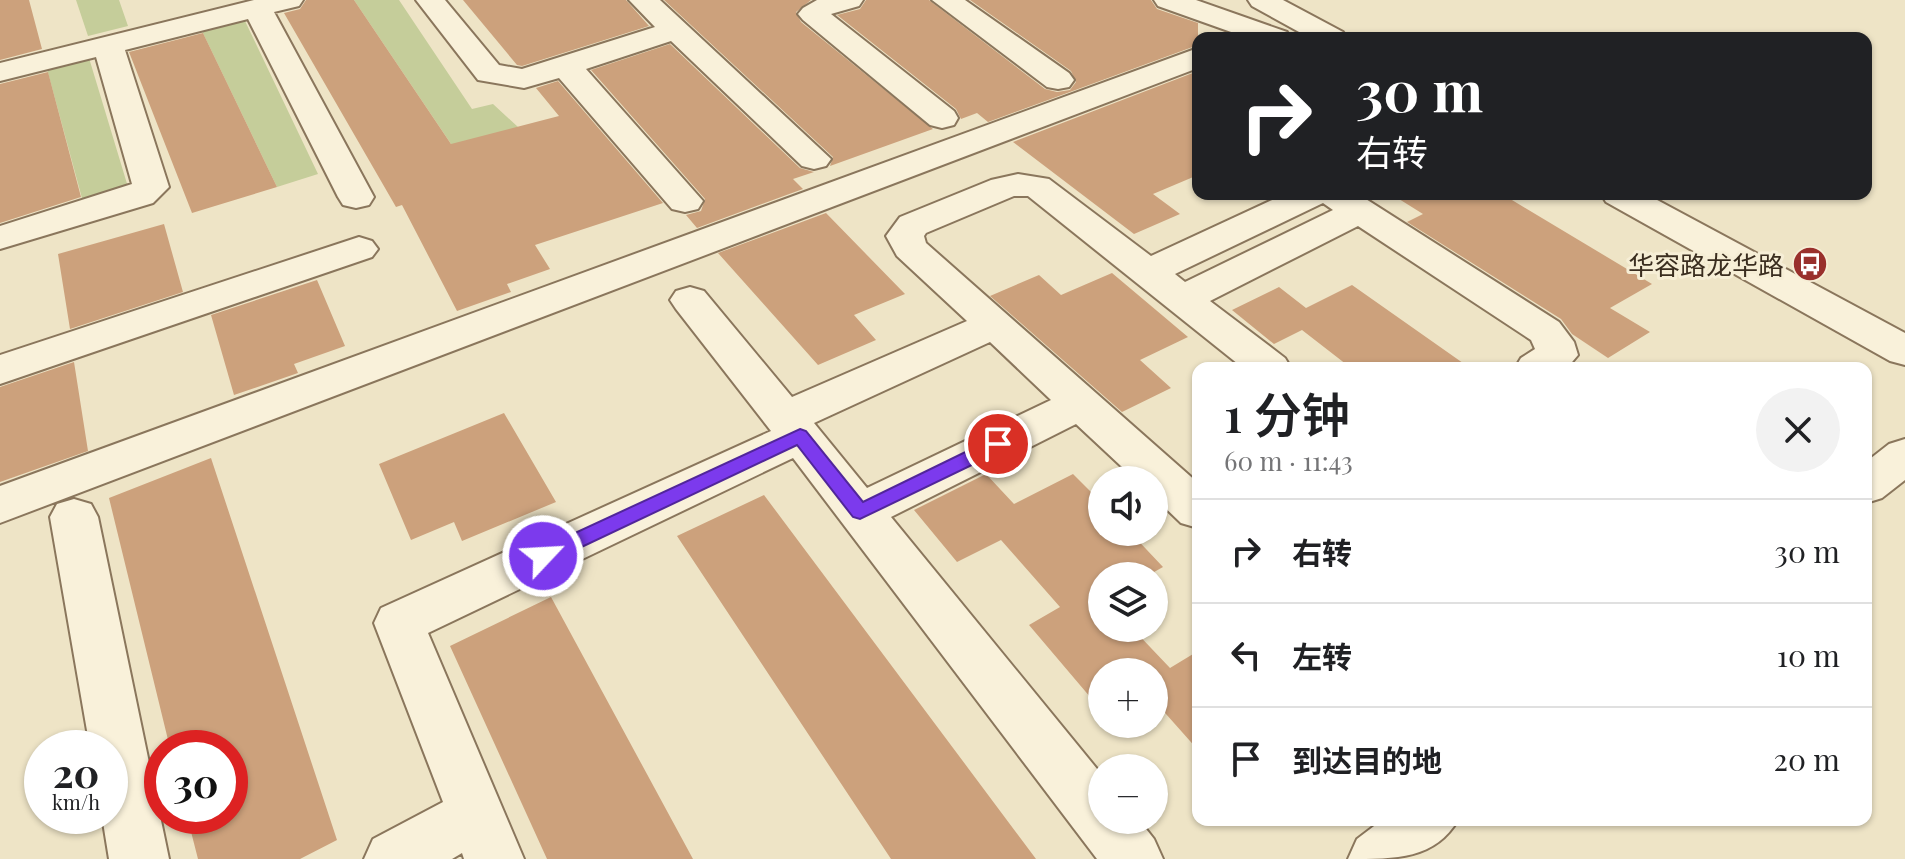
<!DOCTYPE html>
<html lang="zh">
<head>
<meta charset="utf-8">
<style>
  :root { --surface:#fff; --page:#f2f2f2; --text:#202124; --muted:#757577; --line:#e0e0e0 }
  body { margin:0; font-family:"Playfair Display","Noto Sans SC",serif; background:var(--page); color:var(--text); height:100vh; display:flex; flex-direction:column; font-size:30px; white-space:nowrap }
  * { box-sizing:border-box; margin:0 }
  p { font-size:26px; color:var(--muted) }
  .icon { flex:none; width:44px; height:44px; fill:none; stroke:currentColor; stroke-width:2; stroke-linecap:round; stroke-linejoin:round }
  .map { position:relative; flex:1; overflow:hidden }
  .sheet { position:absolute; left:1192px; top:362px; width:680px; height:464px; display:flex; flex-direction:column; background:var(--surface); border-radius:16px; box-shadow:0 2px 6px #0004 }
  .sheet>* { flex:none }
  .hud { position:absolute; left:1192px; top:32px; width:680px; height:168px; border-radius:16px; box-shadow:0 2px 6px #0004; background:#202124; color:#fff; overflow:hidden }
  .controls { position:absolute; left:1088px; top:466px; display:grid; gap:16px }
  .controls a { display:grid; place-items:center; width:80px; height:80px; border-radius:50%; background:var(--surface); box-shadow:0 2px 6px #0004; font-size:40px }
  .speed { position:absolute; left:24px; top:730px; display:flex; gap:16px; font-size:40px; font-weight:700; text-align:center }
  .speed>* { display:grid; place-content:center; width:104px; height:104px; border-radius:50%; background:var(--surface); box-shadow:0 2px 6px #0004; line-height:1 }
  .speed small { font-size:20px; font-weight:400 }
  .speed .limit { border:12px solid #d22; background:#fff; color:#111 }
  .pin { position:absolute; display:grid; place-items:center; width:68px; height:68px; color:#fff; margin:-34px; border:4px solid #fff; border-radius:50%; box-shadow:0 2px 8px #0007 }
  .me { position:absolute; width:88px; margin:-44px; rotate:65deg; stroke-linejoin:round; filter:drop-shadow(0 0 6px #0008) }
  .turn { display:flex; align-items:center; gap:28px; height:168px; padding:0 32px; font-size:36px }
  .turn .icon { width:104px; height:104px; stroke-width:2.5 }
  .turn b { display:block; font-size:56px; line-height:68px }
  .round { display:grid; place-items:center; flex:none; width:84px; height:84px; border-radius:42px; background:var(--page) }
  .head { display:flex; align-items:center; justify-content:space-between; height:136px; padding:0 32px }
  h1 { font-size:48px; font-weight:600; line-height:60px }
  ul { padding:0; list-style:none }
  li { display:flex; align-items:center; gap:24px; height:104px; padding:0 32px; border-top:2px solid var(--line) }
  li div { flex:1 }
  li b { display:block; font-size:30px }
  li em { font-style:normal }
  .map>svg:first-child { display:block }
</style>
</head>
<body>
<div class="map">
<svg width="1905" height="859" viewBox="0 0 1905 859">
  <rect width="100%" height="100%" fill="#eee4c6"/>
  <path fill="#c5cd9a" d="M 76,0 L 119,0 L 128,26 L 88,36 Z
    M 354,0 L 399,0 L 472,109 L 493,104 L 518,127 L 476,181 Z
    M 245,21 L 318,174 L 277,187 L 202,31 Z
    M 89,58 L 128,187 L 83,202 L 47,69 Z"/>
  <path fill="#cca17c" d="M 0,0 L 29,0 L 42,49 L 0,60 Z
    M 306,0 L 354,0 L 451,144 L 559,116 L 536,88 L 558,81 L 663,203 L 535,245 L 550,269 L 507,284 L 511,292 L 457,311 L 402,205 L 396,207 L 284,13 L 300,9 Z
    M 463,0 L 626,0 L 649,26 L 522,66 L 517,65 Z
    M 664,0 L 811,0 L 796,12 L 801,22 L 933,129 L 830,166 L 833,157 Z
    M 866,0 L 929,0 L 1045,89 L 1057,92 L 1070,90 L 1076,82 L 1071,71 L 970,0 L 1151,0 L 1157,9 L 1198,23 L 1198,45 L 988,122 L 977,113 L 961,119 L 956,109 L 837,15 L 860,9 Z
    M 203,33 L 277,187 L 192,213 L 129,52 Z
    M 670,44 L 800,168 L 814,172 L 793,179 L 803,189 L 697,228 L 686,215 L 701,211 L 705,199 L 591,70 Z
    M 1198,71 L 1198,175 L 1153,194 L 1180,214 L 1134,234 L 1013,142 Z
    M 48,72 L 81,197 L 0,223 L 0,84 Z
    M 1391,194 L 1502,194 L 1652,284 L 1610,308 L 1650,332 L 1608,358 L 1572,334 L 1561,319 L 1407,222 L 1423,214 Z
    M 826,213 L 905,294 L 854,315 L 876,340 L 818,365 L 718,253 Z
    M 164,224 L 183,292 L 70,329 L 58,254 Z
    M 1112,273 L 1188,337 L 1140,360 L 1171,388 L 1122,412 L 990,296 L 1039,275 L 1061,295 Z
    M 317,280 L 345,346 L 294,364 L 298,373 L 234,395 L 211,315 Z
    M 1352,285 L 1470,368 L 1351,368 L 1302,330 L 1274,344 L 1232,310 L 1279,287 L 1306,308 Z
    M 74,362 L 88,451 L 0,482 L 0,387 Z
    M 504,413 L 556,502 L 462,541 L 454,522 L 411,540 L 379,464 Z
    M 211,458 L 337,840 L 300,859 L 198,859 L 187,816 L 230,816 L 230,748 L 170,748 L 109,498 Z
    M 986,474 L 1014,504 L 1073,474 L 1102,503 L 1102,532 L 1130,532 L 1163,567 L 1147,576 L 1102,576 L 1102,628 L 1132,628 L 1170,668 L 1198,651 L 1198,750 L 1158,705 L 1154,707 L 1154,672 L 1102,672 L 1102,711 L 1029,625 L 1060,607 L 1001,540 L 957,562 L 914,510 Z
    M 764,495 L 1036,859 L 891,859 L 677,536 Z
    M 551,597 L 693,859 L 547,859 L 450,646 Z"/>
  <g fill="none" stroke-linecap="round" stroke-linejoin="round">
    <g stroke="#8a765c" stroke-width="4">
      <path id="minor" d="M 254,0 L 303,0 L 299,6 L 274,12 L 374,197 L 369,205 L 356,208 L 343,205 L 338,197 L 248,19 L 125,50 L 169,187 L 153,203 L 0,249 L 0,226 L 132,184 L 96,57 L 0,81 L 0,63 Z
        M 416,0 L 445,0 L 499,65 L 522,69 L 655,27 L 629,0 L 660,0 L 831,159 L 826,166 L 814,169 L 802,166 L 671,41 L 586,69 L 703,201 L 698,209 L 685,212 L 672,209 L 559,78 L 524,88 L 478,80 Z
        M 817,0 L 863,0 L 859,6 L 831,14 L 954,111 L 958,118 L 954,125 L 942,128 L 930,125 L 803,20 L 798,14 L 803,8 Z
        M 932,0 L 965,0 L 1069,73 L 1074,80 L 1069,87 L 1058,89 L 1047,87 Z
        M 1154,0 L 1196,0 L 1287,32 L 1291,38 L 1248,38 L 1158,6 Z
        M 1248,0 L 1283,0 L 1343,32 L 1347,38 L 1310,38 L 1252,6 Z
        M 1198,48 L 1198,68 L 0,523 L 0,486 Z
        M 1018,174 L 1049,179 L 1151,256 L 1285,194 L 1358,194 L 1559,322 L 1574,342 L 1578,355 L 1567,368 L 1515,368 L 1521,358 L 1535,349 L 1531,340 L 1358,226 L 1210,301 L 1285,358 L 1291,368 L 1243,368 L 1028,196 L 1014,196 L 926,233 L 924,236 L 926,243 L 1198,483 L 1198,528 L 1181,523 L 1154,497 L 1154,480 L 1136,480 L 1076,424 L 891,517 L 1102,775 L 1102,820 L 1139,820 L 1154,839 L 1163,859 L 1097,859 L 793,458 L 428,633 L 524,859 L 464,859 L 462,853 L 452,859 L 364,859 L 373,839 L 443,802 L 374,623 L 381,608 L 771,431 L 676,309 L 670,300 L 676,291 L 690,287 L 704,291 L 792,397 L 967,321 L 897,256 L 886,236 L 900,217 L 991,180 ZM 1323,203 L 1333,210 L 1185,282 L 1175,274 ZM 990,342 L 1051,400 L 867,488 L 814,423 Z
        M 1601,194 L 1646,194 L 1905,333 L 1905,365 L 1890,361 L 1606,202 Z
        M 359,237 L 372,241 L 378,249 L 372,257 L 0,384 L 0,355 Z
        M 1905,439 L 1905,480 L 1882,498 L 1866,503 L 1866,462 L 1889,444 Z
        M 74,499 L 91,504 L 98,517 L 169,859 L 109,859 L 102,816 L 110,816 L 110,748 L 90,748 L 50,517 L 57,504 Z
        M 1382,820 L 1458,820 C 1435,859 1397,859 1348,859 L 1357,839 Z"/>
    </g>
    <use href="#minor" fill="#f9f1da" fill-rule="evenodd"/>
  </g>
  <path fill="#7c3aed" stroke="#51269a" stroke-width="2" d="M 800,429 L 806,431 L 863,502 L 992,439 L 1005,439 L 1007,444 L 1005,449 L 860,519 L 853,517 L 797,445 L 550,562 L 536,562 L 533,556 L 536,551 Z"/>
  <defs>
    <g id="bus-disc" transform="scale(1.8)"><circle r="9.5" fill="#99302c" stroke="#f6eed6"/><path d="M-5-6H5V4H4V6H2V4H-2V6H-4V4H-5ZM-3.5-4V0h7V-4ZM-3.5 1.2v1.5H-2V1.2ZM2 1.2v1.5H3.5V1.2Z" fill="#fff"/></g>
  </defs>
  <g fill-rule="evenodd">
    <use href="#bus-disc" x="1810" y="264"/>
  </g>
  <g text-anchor="middle" dominant-baseline="central" stroke-width="6" stroke-linejoin="round" paint-order="stroke">
    <g font-size="26" fill="#3a2d1f" stroke="#f6eed6" text-anchor="end">
      <text x="1784" y="264">华容路龙华路</text>
    </g>
  </g>
</svg>
<div class="controls">
<a><svg class="icon" aria-label="sound" viewBox="0 0 24 24"><path d="M4 9h4l5-4v14l-5-4H4zM17 9q2 3 0 6"/></svg></a>
<a><svg class="icon" aria-label="layers" viewBox="0 0 24 24"><path d="M12 4l9 5-9 5-9-5zM3 14l9 5 9-5"/></svg></a>
<a>+</a>
<a>−</a>
</div>
<div class="speed"><div>20<small>km/h</small></div><div class="limit">30</div></div>
<div class="pin" style="left:998px;top:444px;background:#d93025"><svg class="icon" aria-label="arrive" viewBox="0 0 24 24"><path d="M6 21V4h12l-3 4 3 4H6"/></svg></div>
<svg class="me" style="left:543px;top:556px" viewBox="-20 -20 40 40"><circle r="17" fill="#7c3aed" stroke="#fff" stroke-width="3"/><path d="M0-11L8 9 0 5-8 9z" fill="#fff"/></svg>
<div class="hud">
<div class="turn"><svg class="icon" aria-label="right" viewBox="0 0 24 24"><path d="M7 20v-9h11M14 6l5 5-5 5"/></svg><div><b>30 m</b>右转</div></div>
</div>
<section class="sheet">
<div class="head"><div><h1>1 分钟</h1><p>60 m · 11:43</p></div><a class="round"><svg class="icon" aria-label="close" viewBox="0 0 24 24"><path d="M6 6l12 12M18 6L6 18"/></svg></a></div>
<ul>
<li><svg class="icon" aria-label="right" viewBox="0 0 24 24"><path d="M7 20v-9h11M14 6l5 5-5 5"/></svg><div><b>右转</b></div><em>30 m</em></li>
<li><svg class="icon" aria-label="left" viewBox="0 0 24 24"><path d="M17 20v-9H6M10 6l-5 5 5 5"/></svg><div><b>左转</b></div><em>10 m</em></li>
<li><svg class="icon" aria-label="arrive" viewBox="0 0 24 24"><path d="M6 21V4h12l-3 4 3 4H6"/></svg><div><b>到达目的地</b></div><em>20 m</em></li>
</ul>
</section>
</div>
</body>
</html>
